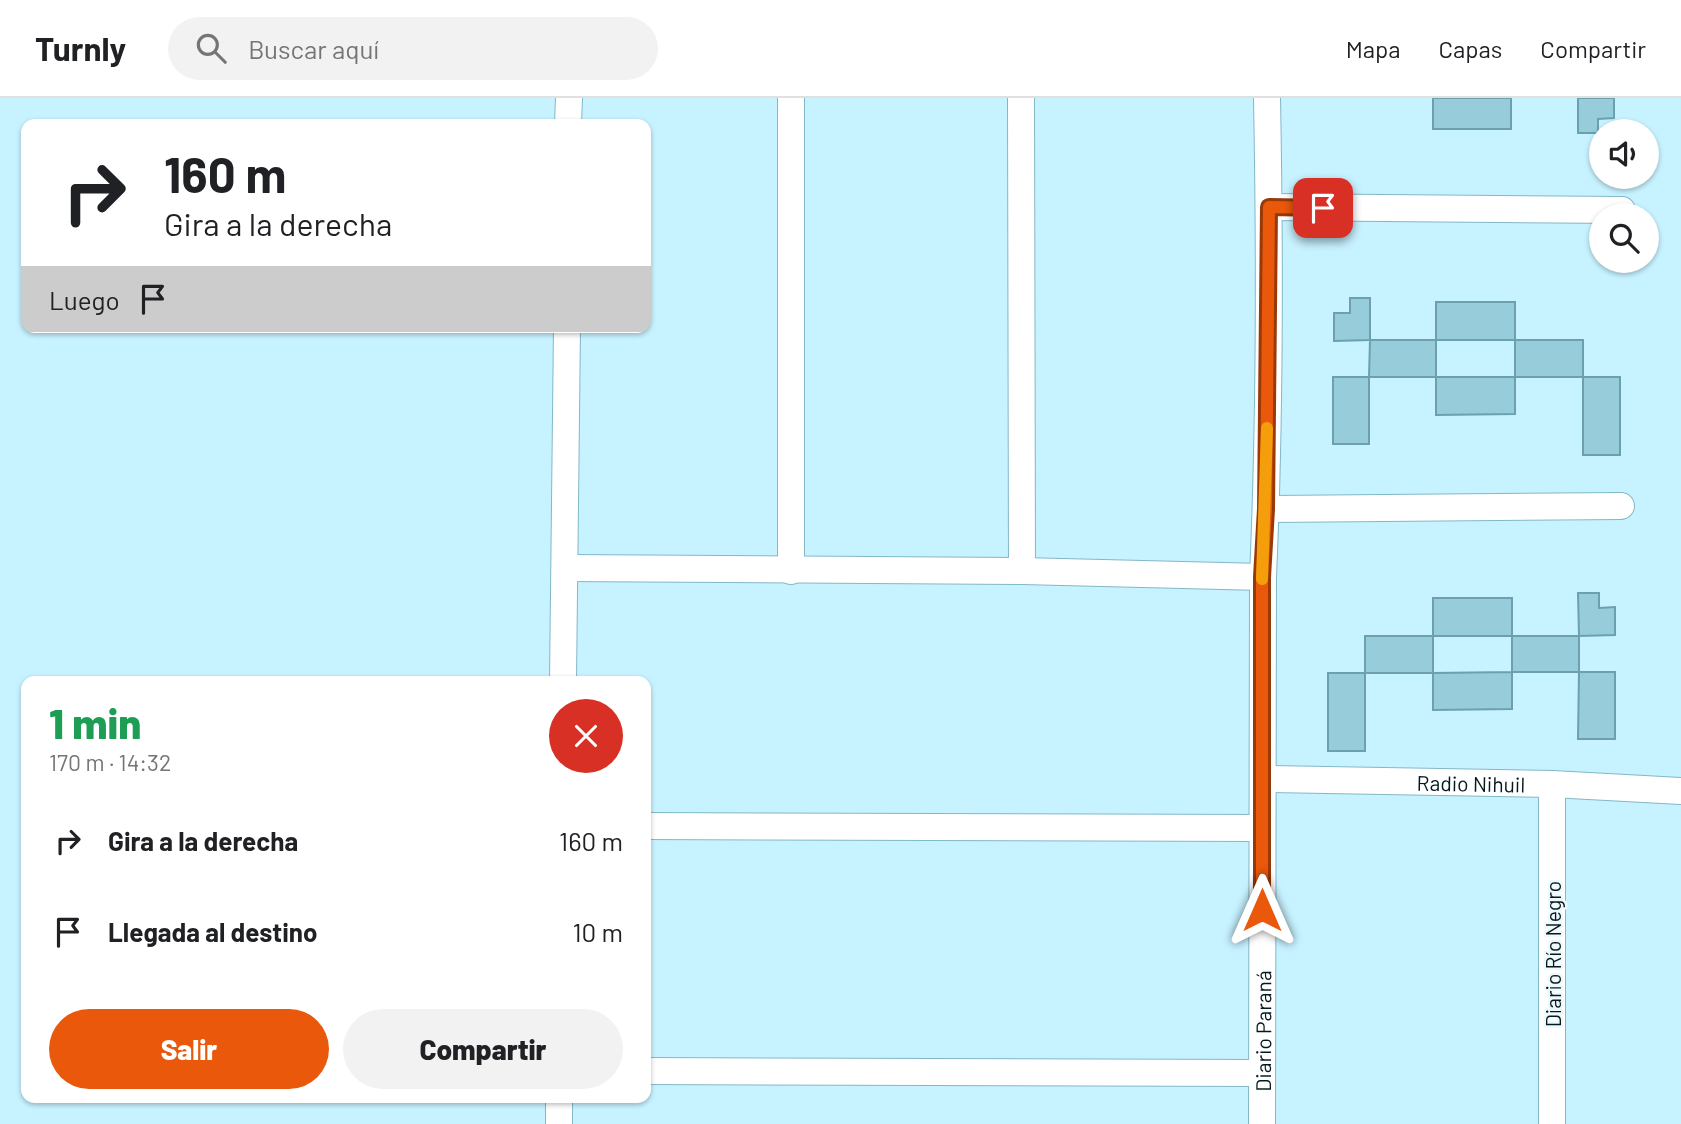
<!DOCTYPE html>
<html lang="es">
<head>
<meta charset="utf-8">
<style>
  :root { --surface:#fff; --page:#f2f2f2; --text:#202124; --muted:#757577; --line:#e0e0e0; --accent:#ea580c }
  body { margin:0; font-family:Barlow,sans-serif; background:var(--page); color:var(--text); height:100vh; display:flex; flex-direction:column; font-size:26px; white-space:nowrap }
  * { box-sizing:border-box; margin:0 }
  p { font-size:23px; color:var(--muted) }
  .icon { flex:none; width:38px; height:38px; fill:none; stroke:currentColor; stroke-width:2; stroke-linecap:round; stroke-linejoin:round }
  .map { position:relative; flex:1; overflow:hidden }
  .drawer { position:absolute; left:21px; top:578px; width:630px; height:427px; display:flex; flex-direction:column; background:var(--surface); border-radius:14px; box-shadow:0 2px 5px #0004 }
  .drawer>* { flex:none }
  .banner { position:absolute; left:21px; top:21px; width:630px; height:214px; border-radius:14px; box-shadow:0 2px 5px #0004; background:#fff; color:var(--text); overflow:hidden }
  .fabs { position:absolute; left:1589px; top:21px; display:grid; gap:14px }
  .fabs a { display:grid; place-items:center; width:70px; height:70px; border-radius:50%; background:var(--surface); box-shadow:0 2px 5px #0004; font-size:35px }
  .pin { position:absolute; display:grid; place-items:center; width:60px; height:60px; color:#fff; margin:-30px; border-radius:14px; box-shadow:0 4px 10px #0006 }
  .me { position:absolute; width:77px; margin:-38px; rotate:0deg; stroke-linejoin:round; filter:drop-shadow(0 0 5px #0008) }
  .turn { display:flex; align-items:center; gap:24px; height:147px; padding:0 28px; font-size:32px }
  .turn .icon { width:91px; height:91px; stroke-width:2.5 }
  .turn b { display:block; font-size:49px; line-height:60px }
  .then { display:flex; align-items:center; height:66px; padding:0 28px; background:#0003; gap:14px; font-size:26px }
  .round { display:grid; place-items:center; flex:none; width:74px; height:74px; border-radius:37px; background:var(--page) }
  .head { display:flex; align-items:center; justify-content:space-between; height:119px; padding:0 28px }
  h1 { font-size:42px; font-weight:800; line-height:52px; color:#1e9e55 }
  .primary-button { display:flex; gap:14px; margin-top:auto; padding:14px 28px }
  .primary-button a { flex:1; height:80px; border-radius:42px; background:var(--accent); color:#fff; font-size:28px; font-weight:800; line-height:80px; text-align:center }
  .primary-button a+a { background:var(--page); color:var(--text) }
  ul { padding:0; list-style:none }
  li { display:flex; align-items:center; gap:21px; height:91px; padding:0 28px }
  li div { flex:1 }
  li b { display:block; font-size:26px }
  li em { font-style:normal }
  header { display:flex; align-items:center; gap:42px; box-sizing:border-box; height:98px; padding:0 35px; background:var(--surface); border-bottom:2px solid var(--line) }
  header strong { font-size:33px }
  nav { display:flex; gap:38px; margin-inline-start:auto; font-size:24px }
  .search { width:490px; height:63px; background:var(--page); display:flex; align-items:center; gap:18px; box-sizing:border-box; padding:0 24px; border-radius:38px; color:var(--muted); font-size:26px }
  .map>svg:first-child { display:block }
</style>
</head>
<body>
<header>
<strong>Turnly</strong>
<div class="search"><svg class="icon" aria-label="search" viewBox="0 0 24 24"><circle cx="10" cy="10" r="6"/><path d="M15 15l6 6"/></svg>Buscar aquí</div>
<nav><a>Mapa</a><a>Capas</a><a>Compartir</a></nav>
</header>
<div class="map">
<svg width="1681" height="1026" viewBox="0 0 1681 1026">
  <rect width="100%" height="100%" fill="#c7f2ff"/>
  <path fill="#97ccdb" stroke="#6ca0af" stroke-width="2" d="M 1433,0 L 1511,0 L 1511,31 L 1433,31 Z
    M 1578,0 L 1614,0 L 1614,20 L 1598,21 L 1598,35 L 1578,35 Z
    M 1350,200 L 1370,200 L 1370,242 L 1334,243 L 1334,215 L 1350,215 Z
    M 1436,204 L 1515,204 L 1515,242 L 1436,242 Z
    M 1370,242 L 1436,242 L 1436,279 L 1369,279 Z
    M 1515,242 L 1583,242 L 1583,279 L 1515,279 Z
    M 1333,279 L 1369,279 L 1369,346 L 1333,346 Z
    M 1436,279 L 1515,279 L 1515,316 L 1436,317 Z
    M 1583,279 L 1620,279 L 1620,357 L 1583,357 Z
    M 1578,495 L 1599,495 L 1599,510 L 1615,509 L 1615,537 L 1579,538 Z
    M 1433,500 L 1512,500 L 1512,538 L 1433,538 Z
    M 1365,538 L 1433,538 L 1433,575 L 1365,575 Z
    M 1512,538 L 1579,538 L 1579,574 L 1512,574 Z
    M 1512,574 L 1512,611 L 1433,612 L 1433,575 Z
    M 1579,574 L 1615,574 L 1615,641 L 1578,641 Z
    M 1328,575 L 1365,575 L 1365,653 L 1328,653 Z"/>
  <g fill="none" stroke-linecap="round" stroke-linejoin="round">
    <g stroke="#83b8c7" stroke-width="28">
      <g id="street">
        <path d="M 791,0 L 791,473"/>
        <path d="M 1021,0 L 1022,473"/>
        <path d="M 568,26 L 569,0"/>
        <path d="M 1269,109 L 1622,112"/>
        <path d="M 1266,411 L 1621,408"/>
        <path d="M 566,470 L 1022,473 L 1263,479"/>
        <path d="M 563,583 L 567,229"/>
        <path id="s1" d="M 1263,681 L 1552,686 L 1681,693"/>
        <path d="M 1552,686 L 1552,1026"/>
        <path d="M 646,728 L 1262,730"/>
        <path d="M 646,973 L 1261,975"/>
        <path d="M 559,1026 L 559,999"/>
        <path id="s2" d="M 1262,1026 L 1263,479 C 1270,319 1270,159 1267,0"/>
      </g>
    </g>
    <use href="#street" stroke="#fff" stroke-width="26"/>
  </g>
  <g fill="none" stroke-linecap="round" stroke-linejoin="round">
    <g stroke="#983908" stroke-width="18">
      <path id="route" d="M 1262,812 L 1262,479 L 1266,411 L 1269,109 L 1323,110"/>
    </g>
    <use href="#route" stroke="#ea580c" stroke-width="12"/>
    <path stroke="#f59e0b" stroke-width="12" d="M 1262,481 L 1267,330"/>
  </g>
  <g text-anchor="middle" dominant-baseline="central" stroke-width="5" stroke-linejoin="round" paint-order="stroke">
    <g font-size="21" fill="#04191e" stroke="#eff9fc">
      <text stroke="none"><textPath href="#s1" startOffset="208">Radio Nihuil</textPath></text>
      <text transform="translate(1552 856) rotate(-90)">Diario Río Negro</text>
      <text stroke="none"><textPath href="#s2" startOffset="93">Diario Paraná</textPath></text>
    </g>
  </g>
</svg>
<div class="fabs">
<a><svg class="icon" aria-label="sound" viewBox="0 0 24 24"><path d="M4 9h4l5-4v14l-5-4H4zM17 9q2 3 0 6"/></svg></a>
<a><svg class="icon" aria-label="search" viewBox="0 0 24 24"><circle cx="10" cy="10" r="6"/><path d="M15 15l6 6"/></svg></a>
</div>
<div class="pin" style="left:1323px;top:110px;background:#d93025"><svg class="icon" aria-label="arrive" viewBox="0 0 24 24"><path d="M6 21V4h12l-3 4 3 4H6"/></svg></div>
<svg class="me" style="left:1262px;top:812px" viewBox="-20 -20 40 40"><path d="M0-17L14 15 0 8-14 15z" fill="#ea580c" stroke="#fff" stroke-width="4"/></svg>
<div class="banner">
<div class="turn"><svg class="icon" aria-label="right" viewBox="0 0 24 24"><path d="M7 20v-9h11M14 6l5 5-5 5"/></svg><div><b>160 m</b>Gira a la derecha</div></div>
<div class="then">Luego<svg class="icon" aria-label="arrive" viewBox="0 0 24 24"><path d="M6 21V4h12l-3 4 3 4H6"/></svg></div>
</div>
<section class="drawer">
<div class="head"><div><h1>1 min</h1><p>170 m · 14:32</p></div><a class="round" style="background:#d93025;color:#fff"><svg class="icon" aria-label="close" viewBox="0 0 24 24"><path d="M6 6l12 12M18 6L6 18"/></svg></a></div>
<ul>
<li><svg class="icon" aria-label="right" viewBox="0 0 24 24"><path d="M7 20v-9h11M14 6l5 5-5 5"/></svg><div><b>Gira a la derecha</b></div><em>160 m</em></li>
<li><svg class="icon" aria-label="arrive" viewBox="0 0 24 24"><path d="M6 21V4h12l-3 4 3 4H6"/></svg><div><b>Llegada al destino</b></div><em>10 m</em></li>
</ul>
<div class="primary-button"><a>Salir</a><a>Compartir</a></div>
</section>
</div>
</body>
</html>
